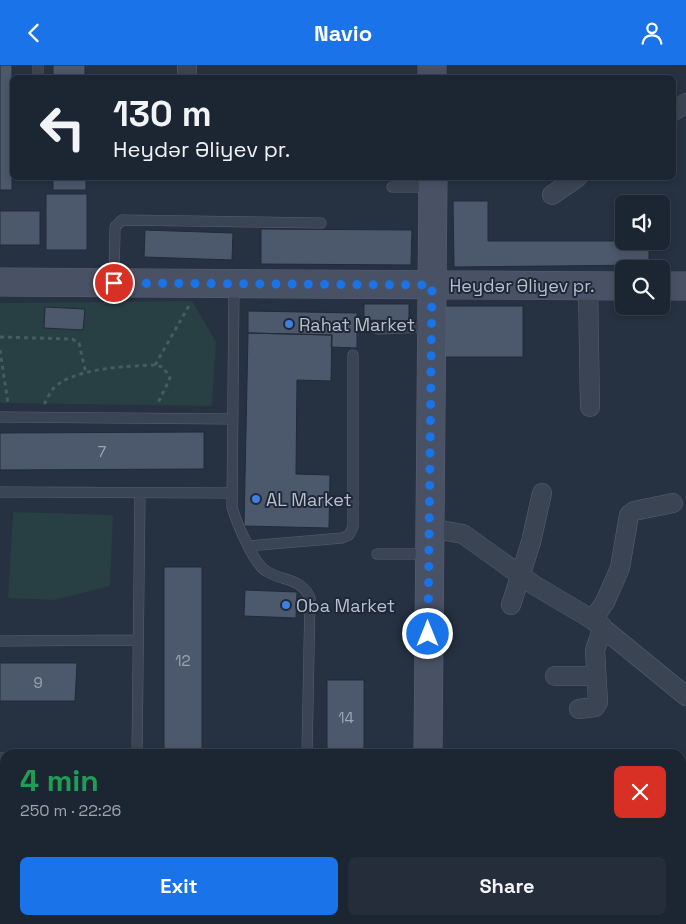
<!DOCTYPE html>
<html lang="en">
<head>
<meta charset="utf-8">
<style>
  :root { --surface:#1c2532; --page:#252d3a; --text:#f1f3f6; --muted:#a0a5ac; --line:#3a424d; --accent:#1a73e8 }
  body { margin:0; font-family:"Space Grotesk",sans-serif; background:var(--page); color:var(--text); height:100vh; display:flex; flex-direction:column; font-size:19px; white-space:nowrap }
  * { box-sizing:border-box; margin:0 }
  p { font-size:16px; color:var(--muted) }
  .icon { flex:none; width:28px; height:28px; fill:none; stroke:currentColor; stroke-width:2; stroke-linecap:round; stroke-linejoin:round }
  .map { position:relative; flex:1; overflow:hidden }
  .sheet { position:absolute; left:0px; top:684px; width:686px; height:176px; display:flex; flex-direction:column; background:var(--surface); border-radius:15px 15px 0 0; box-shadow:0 2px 8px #0003,0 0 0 1px var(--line) }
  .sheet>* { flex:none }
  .hud { position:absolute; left:10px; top:10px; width:666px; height:105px; border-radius:8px; box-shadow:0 2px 8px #0003,0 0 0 1px var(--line); background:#1c2532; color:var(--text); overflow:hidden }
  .tools { position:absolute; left:615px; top:130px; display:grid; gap:10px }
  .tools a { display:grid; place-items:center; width:55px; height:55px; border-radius:8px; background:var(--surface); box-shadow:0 2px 8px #0003,0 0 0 1px var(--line); font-size:25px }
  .pin { position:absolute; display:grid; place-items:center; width:42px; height:42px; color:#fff; margin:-21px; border:2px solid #fff; border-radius:50%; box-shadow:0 1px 5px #0007 }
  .me { position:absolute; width:55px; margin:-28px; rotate:0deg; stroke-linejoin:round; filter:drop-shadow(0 0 4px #0008) }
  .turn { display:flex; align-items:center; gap:18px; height:105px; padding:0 20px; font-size:22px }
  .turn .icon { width:65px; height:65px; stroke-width:2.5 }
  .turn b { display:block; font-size:35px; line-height:42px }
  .round { display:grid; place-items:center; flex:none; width:52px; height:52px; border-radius:8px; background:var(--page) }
  .overview { display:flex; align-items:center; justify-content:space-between; height:85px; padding:0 20px }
  h1 { font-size:30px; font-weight:700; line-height:38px; color:#1e9e55 }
  .cta { display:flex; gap:10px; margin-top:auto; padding:10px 20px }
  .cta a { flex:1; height:58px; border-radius:8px; background:var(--accent); color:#fff; font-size:20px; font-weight:700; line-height:58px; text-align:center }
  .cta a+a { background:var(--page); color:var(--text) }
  header { display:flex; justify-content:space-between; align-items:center; height:65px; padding:0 20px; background:var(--accent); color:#fff; font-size:22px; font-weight:700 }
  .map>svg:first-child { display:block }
</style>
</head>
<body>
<header><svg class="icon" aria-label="back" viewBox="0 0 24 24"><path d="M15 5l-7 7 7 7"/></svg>Navio<svg class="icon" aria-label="person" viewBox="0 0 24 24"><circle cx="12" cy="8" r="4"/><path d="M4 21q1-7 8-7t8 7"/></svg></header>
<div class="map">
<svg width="686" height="859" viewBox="0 0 686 859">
  <rect width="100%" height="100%" fill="#263142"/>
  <path fill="#283f43" d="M 192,236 L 216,277 L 212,341 L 0,338 L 0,238 Z
    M 13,447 L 113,450 L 110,521 L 54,535 L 8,533 Z"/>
  <path fill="#4c586b" stroke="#212a39" d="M 0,0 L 12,0 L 12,125 L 0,125 Z
    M 53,0 L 85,0 L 85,12 L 53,12 Z
    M 53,112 L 86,112 L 86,125 L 53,125 Z
    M 46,129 L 87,129 L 87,185 L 46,185 Z
    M 453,136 L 488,136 L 488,176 L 649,176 L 649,200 L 454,202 Z
    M 0,146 L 40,146 L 40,180 L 0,180 Z
    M 261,164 L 412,165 L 411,200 L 261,199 Z
    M 145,165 L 233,168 L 232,195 L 144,192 Z
    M 364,239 L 409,239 L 409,256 L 364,255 Z
    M 445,241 L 523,241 L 523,292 L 445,292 Z
    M 45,242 L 85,244 L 83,265 L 44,263 Z
    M 248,246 L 357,248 L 357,283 L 331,282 L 332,270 L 248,268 Z
    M 248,268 L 332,270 L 331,316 L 297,315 L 296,409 L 330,410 L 329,463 L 244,461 Z
    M 204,367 L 204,404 L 0,405 L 0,368 Z
    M 164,502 L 202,502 L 202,689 L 164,689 Z
    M 245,525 L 297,527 L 296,553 L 244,551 Z
    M 0,598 L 77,598 L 75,636 L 0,636 Z
    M 327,615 L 364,615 L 364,689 L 327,689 Z
    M 0,722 L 5,722 L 5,759 L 0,759 Z
    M 0,849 L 5,849 L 5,855 L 75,855 L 75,859 L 0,859 Z
    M 327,855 L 364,855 L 364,859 L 327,859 Z"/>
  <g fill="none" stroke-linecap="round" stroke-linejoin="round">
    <g stroke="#59616f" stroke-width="11">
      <path id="lane" d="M 38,12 L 38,0
        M 392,122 L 432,122
        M 114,217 L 115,162 L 122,155 L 321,158
        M 234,220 L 232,442 C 236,456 253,498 266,506 C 281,516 302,513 310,533 L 307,689
        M 378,264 L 430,262
        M 0,352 L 233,354
        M 0,427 L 232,428
        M 249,481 L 342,473 L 349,470 L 353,462 L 353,290
        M 377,489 L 428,489
        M 0,576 L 137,575
        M 137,689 L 140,428
        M 0,693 L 5,693
        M 0,816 L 5,816
        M 142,855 L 143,859
        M 304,859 L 304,855"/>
    </g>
    <g stroke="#59616f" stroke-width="20">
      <path id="street" d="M 187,0 L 187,12
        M 674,46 L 686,38
        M 552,130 L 578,112
        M 588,221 L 590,342
        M 429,463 L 463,469 L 534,520 L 593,555 L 686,631
        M 511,540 L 531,477 L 542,428
        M 593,555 L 605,537 L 620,503 L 629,450 L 634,446 L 673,438
        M 555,611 L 596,611
        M 579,644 L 595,642 L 598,637 L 595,585 L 603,562
        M 681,733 L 686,724
        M 634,859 L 637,855"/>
    </g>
    <g stroke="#59616f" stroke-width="29">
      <path id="secondary" d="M 432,0 L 432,12
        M 0,217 L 624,221
        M 661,221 L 686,221
        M 428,689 L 433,112
        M 427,859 L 427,855"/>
    </g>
    <path stroke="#475c60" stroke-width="3" stroke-dasharray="4 4" stroke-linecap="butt" d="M 0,272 L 72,274 L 79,278 L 86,309
      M 0,285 L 8,338
      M 155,300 L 190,239
      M 44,339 C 47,335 49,329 52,325 C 70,303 128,301 155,300 L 163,302 L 170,313 L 157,340"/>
    <use href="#lane" stroke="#3b4452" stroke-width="10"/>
    <use href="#street" stroke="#3b4452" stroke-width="19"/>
    <use href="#secondary" stroke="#495265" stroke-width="28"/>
  </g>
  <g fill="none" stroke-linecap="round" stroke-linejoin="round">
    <path stroke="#1a73e8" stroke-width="9" stroke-dasharray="0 16.2" d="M 114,218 L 432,220 L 428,569"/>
  </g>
  <g fill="#3f7fe0" stroke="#1f2837" stroke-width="2">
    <circle cx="289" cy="259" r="5"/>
    <circle cx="256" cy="434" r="5"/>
    <circle cx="286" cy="540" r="5"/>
  </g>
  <g text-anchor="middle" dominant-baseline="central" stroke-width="4" stroke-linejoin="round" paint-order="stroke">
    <g font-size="15" fill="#9da5b4">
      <text x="102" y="386">7</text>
      <text x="183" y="595">12</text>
      <text x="38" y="617">9</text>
      <text x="346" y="652">14</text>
    </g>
    <g font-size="18" fill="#b8bfcc" stroke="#1f2837">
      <text x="522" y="220">Heydər Əliyev pr.</text>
    </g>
    <g font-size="18" fill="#b8bfcc" stroke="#1f2837" text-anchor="start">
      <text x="299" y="259">Rahat Market</text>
      <text x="266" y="434">AL Market</text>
      <text x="296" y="540">Oba Market</text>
    </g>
  </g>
</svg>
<div class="tools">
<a><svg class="icon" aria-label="sound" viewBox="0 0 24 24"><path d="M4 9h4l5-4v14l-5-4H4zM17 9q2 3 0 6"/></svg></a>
<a><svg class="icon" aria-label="search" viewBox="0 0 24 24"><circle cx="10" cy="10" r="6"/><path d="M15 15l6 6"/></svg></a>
</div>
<div class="pin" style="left:114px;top:218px;background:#d93025"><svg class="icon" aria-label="arrive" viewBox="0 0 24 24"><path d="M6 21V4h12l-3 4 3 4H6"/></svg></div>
<svg class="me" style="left:428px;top:569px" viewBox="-20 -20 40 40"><circle r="17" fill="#1a73e8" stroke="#fff" stroke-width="3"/><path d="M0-11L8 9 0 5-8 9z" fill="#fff"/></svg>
<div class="hud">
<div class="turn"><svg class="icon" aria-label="left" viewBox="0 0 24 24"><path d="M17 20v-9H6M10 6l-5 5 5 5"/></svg><div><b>130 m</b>Heydər Əliyev pr.</div></div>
</div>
<section class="sheet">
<div class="overview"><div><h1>4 min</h1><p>250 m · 22:26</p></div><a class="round" style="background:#d93025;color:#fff"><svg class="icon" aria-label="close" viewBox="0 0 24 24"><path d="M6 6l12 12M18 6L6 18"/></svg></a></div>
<div class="cta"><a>Exit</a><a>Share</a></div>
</section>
</div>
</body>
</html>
